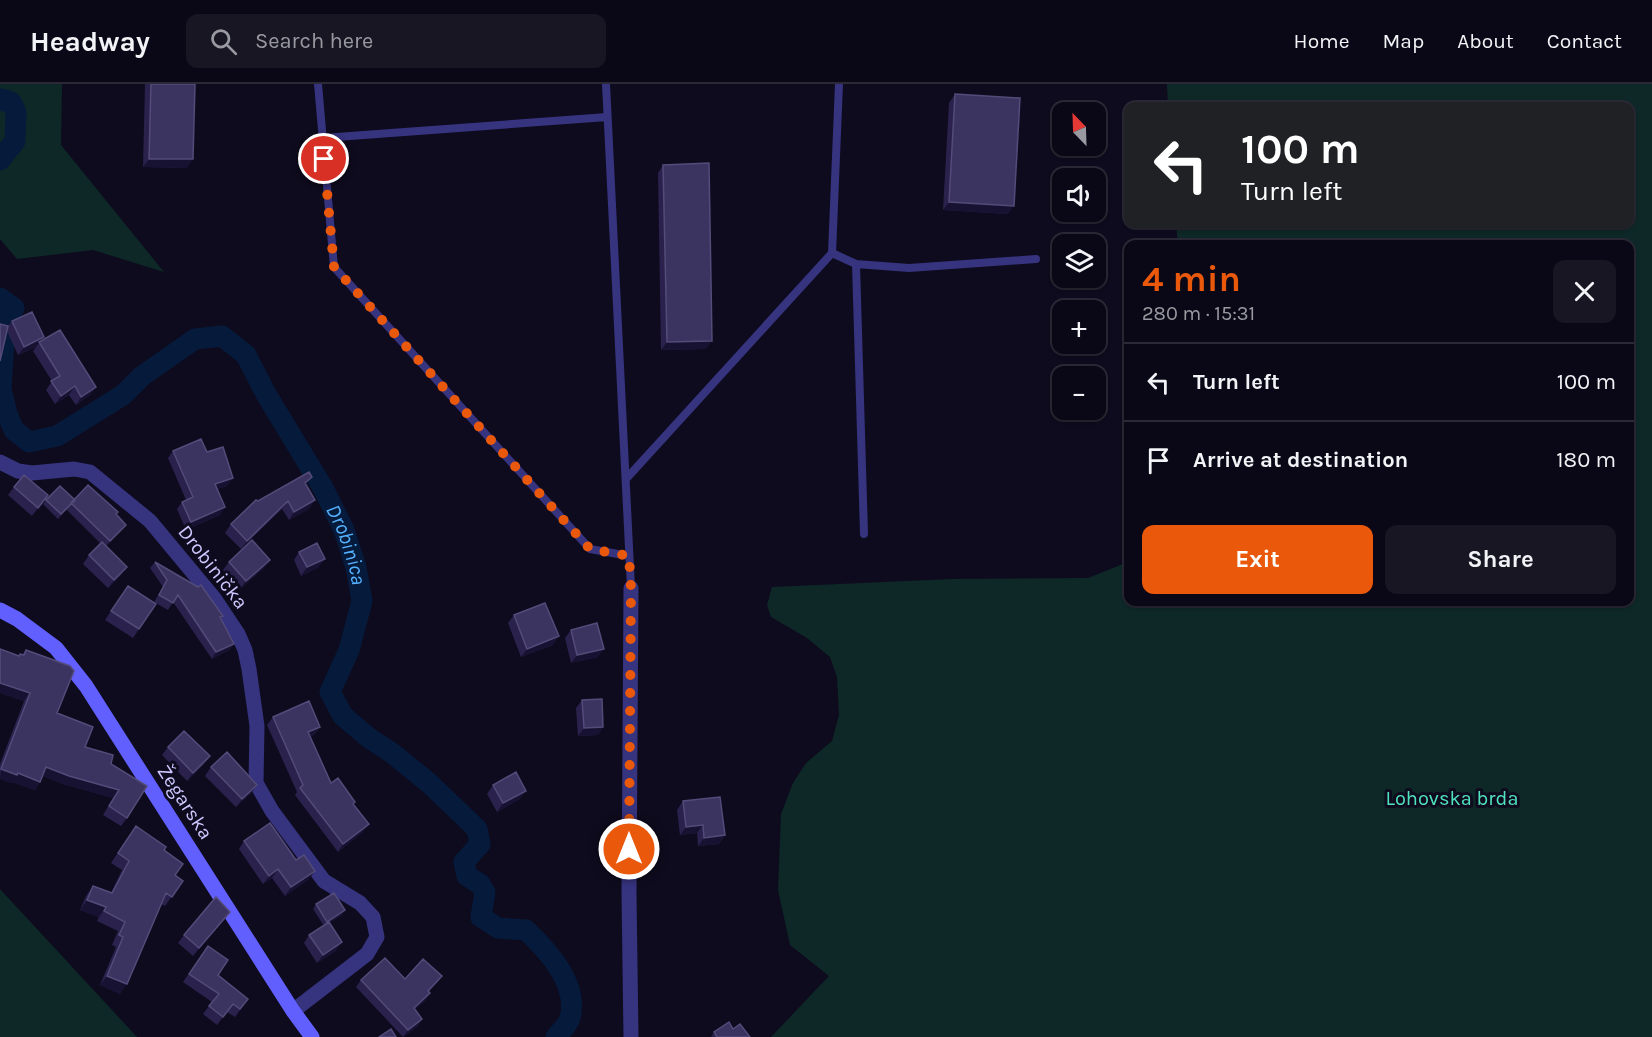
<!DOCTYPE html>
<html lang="en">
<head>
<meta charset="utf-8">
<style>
  :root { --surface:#0a0816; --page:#181623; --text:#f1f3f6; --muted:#999aa1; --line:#2a2935; --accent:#ea580c }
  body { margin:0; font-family:Karla,sans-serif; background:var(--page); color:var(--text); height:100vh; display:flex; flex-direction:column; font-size:22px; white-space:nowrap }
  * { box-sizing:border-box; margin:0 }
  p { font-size:20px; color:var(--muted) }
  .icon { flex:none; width:33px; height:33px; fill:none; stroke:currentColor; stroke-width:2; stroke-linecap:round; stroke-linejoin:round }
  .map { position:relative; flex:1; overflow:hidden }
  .panel { position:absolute; left:1124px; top:156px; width:510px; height:366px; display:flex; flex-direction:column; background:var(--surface); border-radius:12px; box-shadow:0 2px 4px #0004,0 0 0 2px var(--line) }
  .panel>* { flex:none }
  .hud { position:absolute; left:1124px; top:18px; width:510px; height:126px; border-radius:12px; box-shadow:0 2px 4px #0004,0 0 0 2px var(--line); background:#202124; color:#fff; overflow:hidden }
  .needle { width:39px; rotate:337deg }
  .fabs { position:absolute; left:1052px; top:18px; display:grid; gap:12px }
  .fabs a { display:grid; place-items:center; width:54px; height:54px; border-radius:12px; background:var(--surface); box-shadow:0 2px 4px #0004,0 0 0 2px var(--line); font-size:30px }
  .pin { position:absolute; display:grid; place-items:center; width:51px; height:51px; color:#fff; margin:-26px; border:3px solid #fff; border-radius:50%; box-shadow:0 2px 6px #0007 }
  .me { position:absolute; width:66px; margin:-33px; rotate:0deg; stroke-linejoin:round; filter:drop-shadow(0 0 4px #0008) }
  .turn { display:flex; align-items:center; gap:21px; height:126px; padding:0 18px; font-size:27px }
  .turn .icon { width:78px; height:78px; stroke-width:2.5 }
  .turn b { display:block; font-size:42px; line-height:51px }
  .round { display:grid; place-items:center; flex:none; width:63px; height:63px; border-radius:12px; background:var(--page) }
  .overview { display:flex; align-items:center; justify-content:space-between; height:102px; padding:0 18px }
  h1 { font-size:36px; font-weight:700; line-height:45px; color:var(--accent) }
  .primary-button { display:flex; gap:12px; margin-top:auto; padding:12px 18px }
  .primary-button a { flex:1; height:69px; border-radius:12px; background:var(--accent); color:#fff; font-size:24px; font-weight:700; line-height:69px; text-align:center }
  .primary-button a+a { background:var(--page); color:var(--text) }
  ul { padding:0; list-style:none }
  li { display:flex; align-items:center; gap:18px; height:78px; padding:0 18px; border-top:2px solid var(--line) }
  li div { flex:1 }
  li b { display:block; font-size:22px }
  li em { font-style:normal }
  header { display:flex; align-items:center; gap:36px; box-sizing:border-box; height:84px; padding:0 30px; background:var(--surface); border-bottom:2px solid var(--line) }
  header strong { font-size:28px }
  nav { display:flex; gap:33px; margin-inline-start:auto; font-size:21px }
  .search { width:420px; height:54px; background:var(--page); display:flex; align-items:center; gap:15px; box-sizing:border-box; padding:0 21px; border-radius:12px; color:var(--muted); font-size:22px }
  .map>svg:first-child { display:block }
</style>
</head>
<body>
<header>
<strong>Headway</strong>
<div class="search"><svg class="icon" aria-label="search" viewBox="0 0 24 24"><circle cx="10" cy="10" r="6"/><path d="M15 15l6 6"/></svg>Search here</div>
<nav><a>Home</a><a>Map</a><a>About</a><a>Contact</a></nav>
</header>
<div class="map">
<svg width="1652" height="953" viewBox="0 0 1652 953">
  <rect width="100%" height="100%" fill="#0e0b1e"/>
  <path fill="#0e2827" d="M 0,0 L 62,0 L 61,61 L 164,188 L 93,166 L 17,175 L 0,155 Z
    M 1167,0 L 1652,0 L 1652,953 L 771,953 L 829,892 L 790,861 L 778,806 L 781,730 L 793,699 L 806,679 L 832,657 L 839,631 L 837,593 L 830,573 L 807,554 L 771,533 L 767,521 L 772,503 L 952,495 L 1088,494 L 1128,478 L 1128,518 L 1629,518 L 1629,160 L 1178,160 L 1176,140 L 1629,140 L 1629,22 L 1168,22 Z
    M 0,805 L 137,953 L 0,953 Z"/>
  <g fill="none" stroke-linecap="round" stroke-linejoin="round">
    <g stroke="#061a3b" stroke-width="21">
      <path d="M 0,17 L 2,15 L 11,18 L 16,28 L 15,57 L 0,76"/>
      <path id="s1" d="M 0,214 L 14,224 L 5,242 L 1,305 L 7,330 L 14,346 L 29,358 L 57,352 L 123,311 L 142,292 L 195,255 L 222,252 L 246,271 L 266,310 L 323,404 L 344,446 L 356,483 L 362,517 L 349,566 L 330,608 L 343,632 L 369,654 L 392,669 L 429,699 L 477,745 L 480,760 L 464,778 L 467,792 L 480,800 L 485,808 L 481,833 L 498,844 L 526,846 C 548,867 579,900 570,934 C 568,941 561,947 556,953"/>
    </g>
    <path stroke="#36337f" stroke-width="8" d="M 318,0 L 334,183 L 590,465 L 629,472
      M 606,0 L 631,504
      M 323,54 L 607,33
      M 832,169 L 856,180 L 909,184 L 1036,175
      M 856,180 L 864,450
      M 626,395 L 832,169 L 839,0"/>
    <path stroke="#36337f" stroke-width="15" d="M 0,378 L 18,387 L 32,389 L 74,385 L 90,388 L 150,437 L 214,514 L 238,550 L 245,566 L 249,585 L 257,642 L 256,699 L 272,727 L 324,797 L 360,819 L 373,833 L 377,853 L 367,870 L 293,927
      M 631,953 L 629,810 L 631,504"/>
    <path stroke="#625fff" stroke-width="15" d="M 0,526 L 17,535 L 56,564 L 86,602 L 293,927 L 312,953"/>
  </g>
  <path fill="#2a224d" d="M 145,0 L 195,0 L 187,84 L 143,83 Z
    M 955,10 L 1008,130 L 943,126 L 949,19 Z
    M 663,81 L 706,265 L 661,266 L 658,89 Z
    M 12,237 L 41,257 L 96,303 L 90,311 L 76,321 L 69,311 L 55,320 L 46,306 L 52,297 L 33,267 L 36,263 L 18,271 L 7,247 L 8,242 Z
    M 173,367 L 207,368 L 227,402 L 217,405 L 220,431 L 186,446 L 177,425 L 182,418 L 186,416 L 168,374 Z
    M 306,401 L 309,425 L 289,436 L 282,425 L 241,465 L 225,449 L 231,440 L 258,417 Z
    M 14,403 L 48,411 L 32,432 L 8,411 Z
    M 75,415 L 116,431 L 126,441 L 121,447 L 106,462 L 121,491 L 108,504 L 83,480 L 89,471 L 100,459 L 67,426 L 68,424 L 58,435 L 43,420 L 46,416 Z
    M 299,468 L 319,483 L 301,492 L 294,476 Z
    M 155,478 L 223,532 L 221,535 L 234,560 L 229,566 L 212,575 L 173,518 L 168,526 L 154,518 L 163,503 L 150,484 Z
    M 229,478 L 264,484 L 240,505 L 223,486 Z
    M 128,502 L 156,520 L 133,554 L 105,536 Z
    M 514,531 L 553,561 L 521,573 L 508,539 Z
    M 571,546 L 598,573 L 571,579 L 565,554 Z
    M 0,565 L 18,572 L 20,570 L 23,570 L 26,566 L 57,629 L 85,663 L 111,680 L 127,734 L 121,742 L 103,731 L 113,714 L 63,700 L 43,692 L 35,706 L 12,698 L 11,699 L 0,695 L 0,680 L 24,617 L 0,609 Z
    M 582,616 L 603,643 L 598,651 L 578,652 L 576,624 Z
    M 273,633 L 320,643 L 315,650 L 310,653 L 331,699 L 353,721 L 363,748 L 338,768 L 295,711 L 297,708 L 267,641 Z
    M 168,663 L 210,672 L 204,680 L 187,697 L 162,671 Z
    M 211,683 L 257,701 L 251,709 L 236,723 L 205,692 Z
    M 493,701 L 520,715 L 497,728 L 487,710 Z
    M 683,717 L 725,751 L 719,760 L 698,762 L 697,749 L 680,751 L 677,726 Z
    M 136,742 L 164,766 L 175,792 L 183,797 L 165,822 L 161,820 L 120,910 L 100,901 L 116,863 L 112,861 L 118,847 L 97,837 L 99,833 L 80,826 L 86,812 L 93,802 L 111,809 L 122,786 L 111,779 Z
    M 244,757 L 296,776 L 309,795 L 285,812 L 272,794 L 263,800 L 239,765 Z
    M 316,820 L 342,831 L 329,839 L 336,867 L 317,879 L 304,859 L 309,851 L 324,842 L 313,825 Z
    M 230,828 L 224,836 L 193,872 L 178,859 L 184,851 Z
    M 208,862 L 218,891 L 248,915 L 235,933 L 227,928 L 217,941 L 203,930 L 212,918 L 183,898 Z
    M 442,892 L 428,908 L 430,909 L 425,917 L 415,925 L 422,935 L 417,943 L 403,953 L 356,903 L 361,896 Z
    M 733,945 L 750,953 L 711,953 L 714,948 Z"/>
  <path fill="#181232" d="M 149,75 L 193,75 L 187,84 L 143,83 Z
    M 949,118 L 1014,122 L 1008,130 L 943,126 Z
    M 44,253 L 36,263 L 18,271 L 24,263 Z
    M 712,257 L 706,265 L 661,266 L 667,258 Z
    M 75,302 L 69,311 L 55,320 L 61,312 Z
    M 96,303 L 90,311 L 76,321 L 81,313 Z
    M 233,394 L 227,402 L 209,407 L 215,400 Z
    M 48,411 L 43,420 L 32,432 L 38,424 Z
    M 315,416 L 309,425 L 289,436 L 294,428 Z
    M 288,417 L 282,425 L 241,465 L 247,457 Z
    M 225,423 L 220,431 L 186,446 L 191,438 Z
    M 126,441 L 121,447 L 105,464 L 110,457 Z
    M 325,475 L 319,483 L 301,492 L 307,483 Z
    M 270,476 L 264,484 L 240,505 L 246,497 Z
    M 127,483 L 121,491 L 108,504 L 114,496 Z
    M 559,552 L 553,561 L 521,573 L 527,565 Z
    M 234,560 L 229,566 L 212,575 L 216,568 Z
    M 604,565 L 598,573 L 571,579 L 577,571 Z
    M 0,599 L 30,609 L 24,617 L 0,609 Z
    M 320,643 L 315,650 L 302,656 L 308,648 Z
    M 603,643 L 598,651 L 578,652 L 584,644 Z
    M 210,672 L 204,680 L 187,697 L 193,689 Z
    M 46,683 L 119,706 L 113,714 L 63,700 L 40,691 Z
    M 1,685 L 18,689 L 40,698 L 35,706 L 12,698 L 11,699 L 0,695 Z
    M 257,701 L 251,709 L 236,723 L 242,715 Z
    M 526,707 L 520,715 L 497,728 L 503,719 Z
    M 369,740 L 363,748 L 338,768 L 343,760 Z
    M 703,741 L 697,749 L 680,751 L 686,743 Z
    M 725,751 L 719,760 L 698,762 L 704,754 Z
    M 278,785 L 272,794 L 263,800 L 269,792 Z
    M 315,787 L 309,795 L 285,812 L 291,803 Z
    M 87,816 L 106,823 L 99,833 L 80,826 Z
    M 345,826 L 342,831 L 324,842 L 327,838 Z
    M 230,828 L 224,836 L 193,872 L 199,864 Z
    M 342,858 L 336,867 L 317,879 L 323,871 Z
    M 107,892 L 127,900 L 120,910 L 100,901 Z
    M 442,892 L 437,899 L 423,914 L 428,907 Z
    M 430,909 L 425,917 L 409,931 L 414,924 Z
    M 422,935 L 417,943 L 403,953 L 408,946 Z"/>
  <path fill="#3c3460" stroke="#534b79" stroke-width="1.5" d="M 151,0 L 195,0 L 193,75 L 149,75 Z
    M 955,10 L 1020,14 L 1014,122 L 949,118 Z
    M 709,79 L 712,257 L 667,258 L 663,81 Z
    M 32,228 L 44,253 L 24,263 L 12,237 Z
    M 0,240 L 8,242 L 0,277 Z
    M 60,246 L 96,303 L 81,313 L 75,302 L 61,312 L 51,297 L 60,292 L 39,258 Z
    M 201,355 L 207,368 L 223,363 L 233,394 L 215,400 L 225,423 L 191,438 L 182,418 L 193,413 L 173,367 Z
    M 309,388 L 312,393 L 305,399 L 315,416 L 294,428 L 288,417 L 247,457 L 231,440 L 256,416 L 258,417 Z
    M 24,391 L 48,411 L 38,424 L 14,403 Z
    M 88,401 L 118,428 L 116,430 L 126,441 L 110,457 L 71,419 Z
    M 60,402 L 75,416 L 61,430 L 46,416 Z
    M 252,456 L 270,476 L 246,497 L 229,478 Z
    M 102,458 L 127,483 L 114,496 L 89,471 Z
    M 317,459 L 325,475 L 307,483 L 299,468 Z
    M 155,478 L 198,503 L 201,501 L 223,532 L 220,533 L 234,560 L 216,568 L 178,511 L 173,519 L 159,511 L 167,496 Z
    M 128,502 L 156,520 L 139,545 L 111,527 Z
    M 545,519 L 559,552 L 527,565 L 514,531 Z
    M 597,539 L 604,565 L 577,571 L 571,546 Z
    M 0,565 L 19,572 L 20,570 L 24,571 L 26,566 L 70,582 L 74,587 L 57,629 L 93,643 L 85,663 L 113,671 L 111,680 L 147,702 L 127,734 L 109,722 L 119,706 L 69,692 L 46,683 L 40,698 L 18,689 L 17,691 L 1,685 L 30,609 L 0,599 Z
    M 602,615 L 603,643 L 584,644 L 582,616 Z
    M 309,617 L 320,643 L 308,648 L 331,699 L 338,694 L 355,718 L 353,720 L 369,740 L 343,760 L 300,704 L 303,701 L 273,633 Z
    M 184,647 L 210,672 L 193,689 L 168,663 Z
    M 227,668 L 257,701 L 242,715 L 211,683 Z
    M 516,688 L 526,707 L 503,719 L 493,701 Z
    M 720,713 L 725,751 L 704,754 L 703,741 L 686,743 L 683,717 Z
    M 270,739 L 296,776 L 304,771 L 315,787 L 291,803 L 278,785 L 269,792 L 244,757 Z
    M 136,742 L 166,763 L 164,766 L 183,780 L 175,791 L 183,797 L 172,813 L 166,809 L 127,900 L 107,892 L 123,853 L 119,851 L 125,838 L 104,827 L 106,823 L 87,816 L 93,802 L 112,809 L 129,777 L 118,769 Z
    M 334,809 L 345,826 L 327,838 L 316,820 Z
    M 216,813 L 230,828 L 199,864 L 184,851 Z
    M 329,838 L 342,858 L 323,871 L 309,851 Z
    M 208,862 L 228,876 L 218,891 L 248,915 L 240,925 L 233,920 L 223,933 L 209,922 L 219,910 L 189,890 Z
    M 385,874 L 405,895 L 423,875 L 442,892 L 428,907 L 430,909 L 414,924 L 422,935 L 408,946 L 361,896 Z
    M 729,938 L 733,945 L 740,940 L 750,953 L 717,953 L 714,948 Z
    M 391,945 L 396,953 L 379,953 Z"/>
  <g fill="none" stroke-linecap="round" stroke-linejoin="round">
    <path stroke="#ea580c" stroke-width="10" stroke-dasharray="0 18" d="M 324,75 L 334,183 L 590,465 L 629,472 L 631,504 L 629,765"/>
  </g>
  <g text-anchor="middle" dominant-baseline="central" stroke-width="6" stroke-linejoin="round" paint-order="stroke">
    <g font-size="20" fill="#cec8ff" stroke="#0e0b1e">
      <text transform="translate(213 483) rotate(52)">Drobinička</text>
      <text transform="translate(185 718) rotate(57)">Žegarska</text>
    </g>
    <g font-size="20" fill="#4fe4be" stroke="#0e0b1e">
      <text x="1452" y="714">Lohovska brda</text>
    </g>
    <g font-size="21" font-style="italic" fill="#56b2ff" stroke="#0e0b1e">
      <text stroke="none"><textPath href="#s1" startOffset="634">Drobinica</textPath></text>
    </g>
  </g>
</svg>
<div class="fabs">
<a><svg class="needle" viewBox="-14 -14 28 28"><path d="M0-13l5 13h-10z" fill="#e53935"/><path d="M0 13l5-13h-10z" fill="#999aa1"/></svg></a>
<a><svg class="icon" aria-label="sound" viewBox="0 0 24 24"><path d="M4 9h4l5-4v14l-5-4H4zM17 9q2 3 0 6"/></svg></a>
<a><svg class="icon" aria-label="layers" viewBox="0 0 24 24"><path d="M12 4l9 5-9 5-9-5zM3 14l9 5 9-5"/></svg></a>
<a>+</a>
<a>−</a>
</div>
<div class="pin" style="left:324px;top:75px;background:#d93025"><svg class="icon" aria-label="arrive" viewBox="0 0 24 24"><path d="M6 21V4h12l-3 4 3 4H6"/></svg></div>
<svg class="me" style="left:629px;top:765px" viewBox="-20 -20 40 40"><circle r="17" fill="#ea580c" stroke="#fff" stroke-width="3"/><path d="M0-11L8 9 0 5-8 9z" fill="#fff"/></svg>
<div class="hud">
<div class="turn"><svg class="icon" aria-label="left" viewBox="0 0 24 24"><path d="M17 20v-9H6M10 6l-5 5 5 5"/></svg><div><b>100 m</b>Turn left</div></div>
</div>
<section class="panel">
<div class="overview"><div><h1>4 min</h1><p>280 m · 15:31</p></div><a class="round"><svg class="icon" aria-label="close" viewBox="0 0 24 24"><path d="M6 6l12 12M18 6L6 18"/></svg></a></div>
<ul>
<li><svg class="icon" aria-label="left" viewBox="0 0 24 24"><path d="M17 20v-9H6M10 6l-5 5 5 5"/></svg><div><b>Turn left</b></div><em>100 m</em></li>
<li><svg class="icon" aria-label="arrive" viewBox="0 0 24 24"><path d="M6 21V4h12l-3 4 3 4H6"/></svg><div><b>Arrive at destination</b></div><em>180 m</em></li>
</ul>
<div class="primary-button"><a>Exit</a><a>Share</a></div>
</section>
</div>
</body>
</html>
